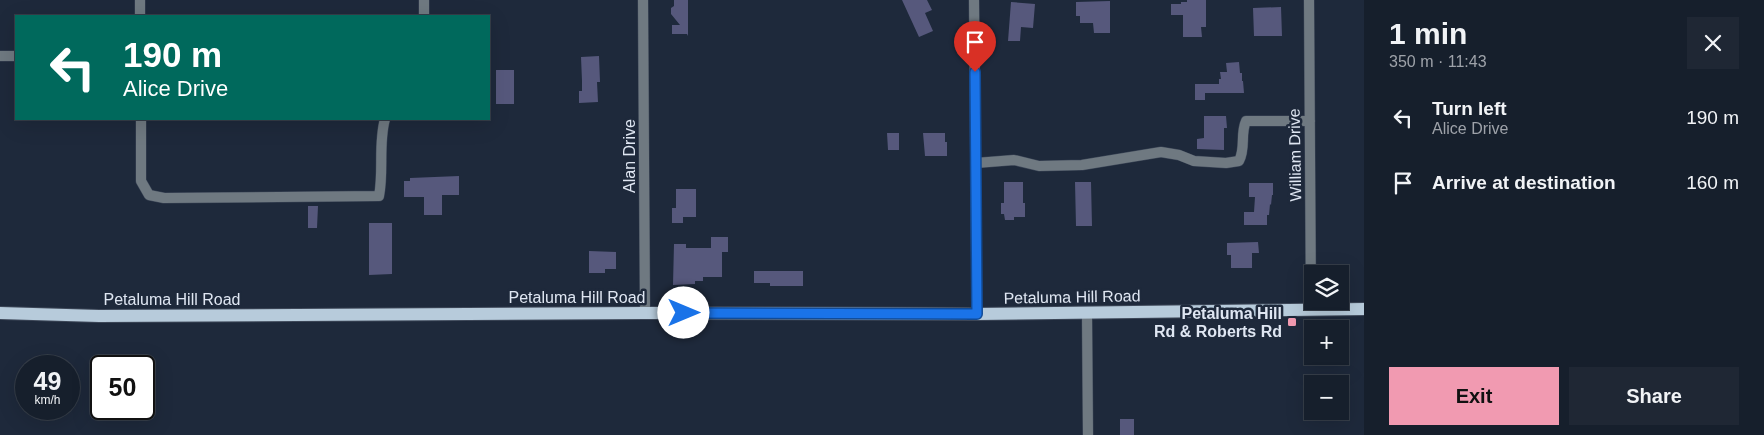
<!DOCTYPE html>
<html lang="en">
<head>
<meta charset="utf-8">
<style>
  :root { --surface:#161f2c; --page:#1f2734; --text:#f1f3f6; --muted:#9ea2a9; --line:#353d48; --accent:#f19ab1 }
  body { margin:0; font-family:Arial,sans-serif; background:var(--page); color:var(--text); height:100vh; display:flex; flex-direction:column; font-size:19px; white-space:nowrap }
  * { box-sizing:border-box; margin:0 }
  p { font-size:16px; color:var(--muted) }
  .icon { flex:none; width:28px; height:28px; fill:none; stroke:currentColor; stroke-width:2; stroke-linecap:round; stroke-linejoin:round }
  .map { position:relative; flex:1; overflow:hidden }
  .panel { display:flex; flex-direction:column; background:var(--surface); width:400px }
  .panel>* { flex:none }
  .top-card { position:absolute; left:15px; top:15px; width:475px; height:105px; border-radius:0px; box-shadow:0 5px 20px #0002,0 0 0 1px var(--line); background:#00695c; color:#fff; overflow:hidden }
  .fabs { position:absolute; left:1304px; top:265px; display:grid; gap:10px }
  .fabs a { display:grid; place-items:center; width:45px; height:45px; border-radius:0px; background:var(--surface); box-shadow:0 5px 20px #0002,0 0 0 1px var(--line); font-size:25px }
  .speed { position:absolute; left:15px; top:355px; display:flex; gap:10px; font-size:25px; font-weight:700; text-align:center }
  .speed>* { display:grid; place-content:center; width:65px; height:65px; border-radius:50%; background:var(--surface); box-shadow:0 5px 20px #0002,0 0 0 1px var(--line); line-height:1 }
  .speed small { font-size:12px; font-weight:400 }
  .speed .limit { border:2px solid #111; border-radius:8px; background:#fff; color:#111 }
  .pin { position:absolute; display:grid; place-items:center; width:42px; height:42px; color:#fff; margin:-51px -21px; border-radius:50% 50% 50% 0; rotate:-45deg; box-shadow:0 0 5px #0007 }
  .pin .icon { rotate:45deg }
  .me { position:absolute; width:55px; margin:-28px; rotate:90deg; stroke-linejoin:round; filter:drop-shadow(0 0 4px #0008) }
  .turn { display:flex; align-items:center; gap:18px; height:105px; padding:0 25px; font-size:22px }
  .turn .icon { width:65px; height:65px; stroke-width:2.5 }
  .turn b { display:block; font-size:35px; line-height:42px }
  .round { display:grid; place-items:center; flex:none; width:52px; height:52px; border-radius:0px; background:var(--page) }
  .headline { display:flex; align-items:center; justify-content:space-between; height:85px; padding:0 25px }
  h1 { font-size:30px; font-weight:700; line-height:38px }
  .cta { display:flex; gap:10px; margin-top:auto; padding:10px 25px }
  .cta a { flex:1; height:58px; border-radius:0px; background:var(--accent); color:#111; font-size:20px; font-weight:700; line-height:58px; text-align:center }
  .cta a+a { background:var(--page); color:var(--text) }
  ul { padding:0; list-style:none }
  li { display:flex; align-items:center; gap:15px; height:65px; padding:0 25px }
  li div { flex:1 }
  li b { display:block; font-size:19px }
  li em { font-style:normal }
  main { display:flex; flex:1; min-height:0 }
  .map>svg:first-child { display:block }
</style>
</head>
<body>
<main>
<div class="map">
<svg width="1364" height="435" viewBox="0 0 1364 435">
  <rect width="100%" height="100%" fill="#1e293b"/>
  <path fill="#56587c" d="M 674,0 L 688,0 L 688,36 L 687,34 L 672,34 L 672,25 L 680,25 L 671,14 L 671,8 L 674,6 Z
    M 902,0 L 927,0 L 932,10 L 925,13 L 933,31 L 919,37 Z
    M 1187,0 L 1206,0 L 1206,27 L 1201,27 L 1202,37 L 1183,37 L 1183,15 L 1171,15 L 1171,4 L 1181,4 L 1181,2 L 1187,2 Z
    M 1110,1 L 1110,33 L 1094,33 L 1093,23 L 1080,23 L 1080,16 L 1076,16 L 1076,2 Z
    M 1011,2 L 1035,4 L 1033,28 L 1021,27 L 1020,41 L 1008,41 Z
    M 1281,7 L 1282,36 L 1254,36 L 1253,8 Z
    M 599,56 L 600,82 L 597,82 L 598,102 L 579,103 L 579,91 L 582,91 L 582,81 L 581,57 Z
    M 1239,62 L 1240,73 L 1242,73 L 1242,81 L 1243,81 L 1244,93 L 1205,93 L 1205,100 L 1195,100 L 1195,84 L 1219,84 L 1219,79 L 1221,79 L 1220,72 L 1227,72 L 1226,63 Z
    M 496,70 L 514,70 L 514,104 L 496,104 Z
    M 1204,116 L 1226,116 L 1227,128 L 1224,128 L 1224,150 L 1197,149 L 1197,139 L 1204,138 Z
    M 887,133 L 899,133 L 899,150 L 888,150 Z
    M 923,133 L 945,133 L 945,142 L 947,142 L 947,156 L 925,156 Z
    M 459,176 L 459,195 L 442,195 L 442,215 L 424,215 L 424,197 L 404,197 L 404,181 L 410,181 L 410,178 Z
    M 1004,182 L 1023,182 L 1023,203 L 1025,203 L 1025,217 L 1014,217 L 1014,220 L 1005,220 L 1004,214 L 1001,214 L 1001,203 L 1004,203 Z
    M 1075,182 L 1091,182 L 1092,226 L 1076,226 Z
    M 1249,183 L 1273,183 L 1273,195 L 1272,195 L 1271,205 L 1270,204 L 1269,215 L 1267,215 L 1267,225 L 1244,225 L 1244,212 L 1254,212 L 1255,197 L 1249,197 Z
    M 676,189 L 696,189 L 696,217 L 683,217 L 683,223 L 672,223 L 672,208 L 676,208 Z
    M 308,206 L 318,206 L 317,228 L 308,228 Z
    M 369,223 L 392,223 L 392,274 L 369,275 Z
    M 711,237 L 728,237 L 728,252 L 722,252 L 722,277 L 703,277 L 703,281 L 695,281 L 695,284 L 673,285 L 674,244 L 686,244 L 686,248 L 711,248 Z
    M 1258,242 L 1259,253 L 1252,253 L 1252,268 L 1231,268 L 1231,255 L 1227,255 L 1227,243 Z
    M 589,251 L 616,252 L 616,269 L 605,269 L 605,273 L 589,273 Z
    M 754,271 L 803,271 L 803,286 L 770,286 L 770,283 L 754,283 Z
    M 1120,419 L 1134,419 L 1134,435 L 1120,435 Z"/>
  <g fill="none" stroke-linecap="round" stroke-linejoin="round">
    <g stroke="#3d4758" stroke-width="11">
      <path id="minor" d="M 140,0 L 140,16
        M 643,0 L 645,313
        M 974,0 L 977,314
        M 1309,0 L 1311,309
        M 424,16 L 424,0
        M 0,56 L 16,56
        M 141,119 L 141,181 L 149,195 L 164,198 L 379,196 C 384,171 378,144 385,119
        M 976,163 L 1014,160 L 1039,166 L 1082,165 L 1161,152 L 1179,155 L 1194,161 L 1226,163 L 1239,161 C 1246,148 1240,134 1246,121 L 1310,121
        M 1087,314 L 1088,435"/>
    </g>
    <g stroke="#3d4758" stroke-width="14">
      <path id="major" d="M 0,313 L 99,316 L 645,313 L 977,314 L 1364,309"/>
    </g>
    <use href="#minor" stroke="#6f7981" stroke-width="10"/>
    <use href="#major" stroke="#b7cbdb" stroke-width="12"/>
  </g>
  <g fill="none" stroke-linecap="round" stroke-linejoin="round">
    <g stroke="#114b97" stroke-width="12">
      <path id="route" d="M 684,313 L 977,314 L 975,72"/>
    </g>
    <use href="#route" stroke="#1a73e8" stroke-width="9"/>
  </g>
  <rect fill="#f19ab1" stroke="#1e293b" stroke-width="2" x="1287" y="317" width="10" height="10" rx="2.5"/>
  <g text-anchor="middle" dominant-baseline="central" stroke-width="5" stroke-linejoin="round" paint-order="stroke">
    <g font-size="16" fill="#dfe6f2" stroke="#1e293b">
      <text transform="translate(1295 155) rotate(-91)">William Drive</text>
      <text transform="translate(629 156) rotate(-90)">Alan Drive</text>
      <text x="577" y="297">Petaluma Hill Road</text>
      <text transform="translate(1072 297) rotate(-1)">Petaluma Hill Road</text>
      <text x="172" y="299">Petaluma Hill Road</text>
    </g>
    <g font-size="16" font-weight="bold" fill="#dfe6f2" stroke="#1e293b" text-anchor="end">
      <text x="1282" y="313">Petaluma Hill<tspan x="1282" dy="18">Rd &amp; Roberts Rd</tspan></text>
    </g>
  </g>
</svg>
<div class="fabs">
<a><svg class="icon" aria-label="layers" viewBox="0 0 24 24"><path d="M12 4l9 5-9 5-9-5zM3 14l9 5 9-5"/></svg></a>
<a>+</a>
<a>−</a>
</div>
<div class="speed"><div>49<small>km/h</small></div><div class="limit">50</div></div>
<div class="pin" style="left:975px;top:72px;background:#d93025"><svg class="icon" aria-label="arrive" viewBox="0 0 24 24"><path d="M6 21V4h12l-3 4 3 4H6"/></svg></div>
<svg class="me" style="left:684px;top:313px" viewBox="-20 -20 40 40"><circle r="19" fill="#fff"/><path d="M0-13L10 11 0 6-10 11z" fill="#1a73e8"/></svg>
<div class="top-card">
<div class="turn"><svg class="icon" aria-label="left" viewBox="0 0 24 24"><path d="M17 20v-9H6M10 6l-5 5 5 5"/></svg><div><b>190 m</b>Alice Drive</div></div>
</div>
</div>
<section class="panel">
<div class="headline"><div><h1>1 min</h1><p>350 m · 11:43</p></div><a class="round"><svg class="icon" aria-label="close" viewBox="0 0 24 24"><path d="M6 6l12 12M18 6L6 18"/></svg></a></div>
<ul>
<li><svg class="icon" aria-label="left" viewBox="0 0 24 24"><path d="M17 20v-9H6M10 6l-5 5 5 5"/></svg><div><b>Turn left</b><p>Alice Drive</p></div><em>190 m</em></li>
<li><svg class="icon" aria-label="arrive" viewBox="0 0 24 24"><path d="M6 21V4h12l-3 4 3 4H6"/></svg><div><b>Arrive at destination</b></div><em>160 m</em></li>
</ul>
<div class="cta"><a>Exit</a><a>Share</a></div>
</section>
</main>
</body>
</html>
